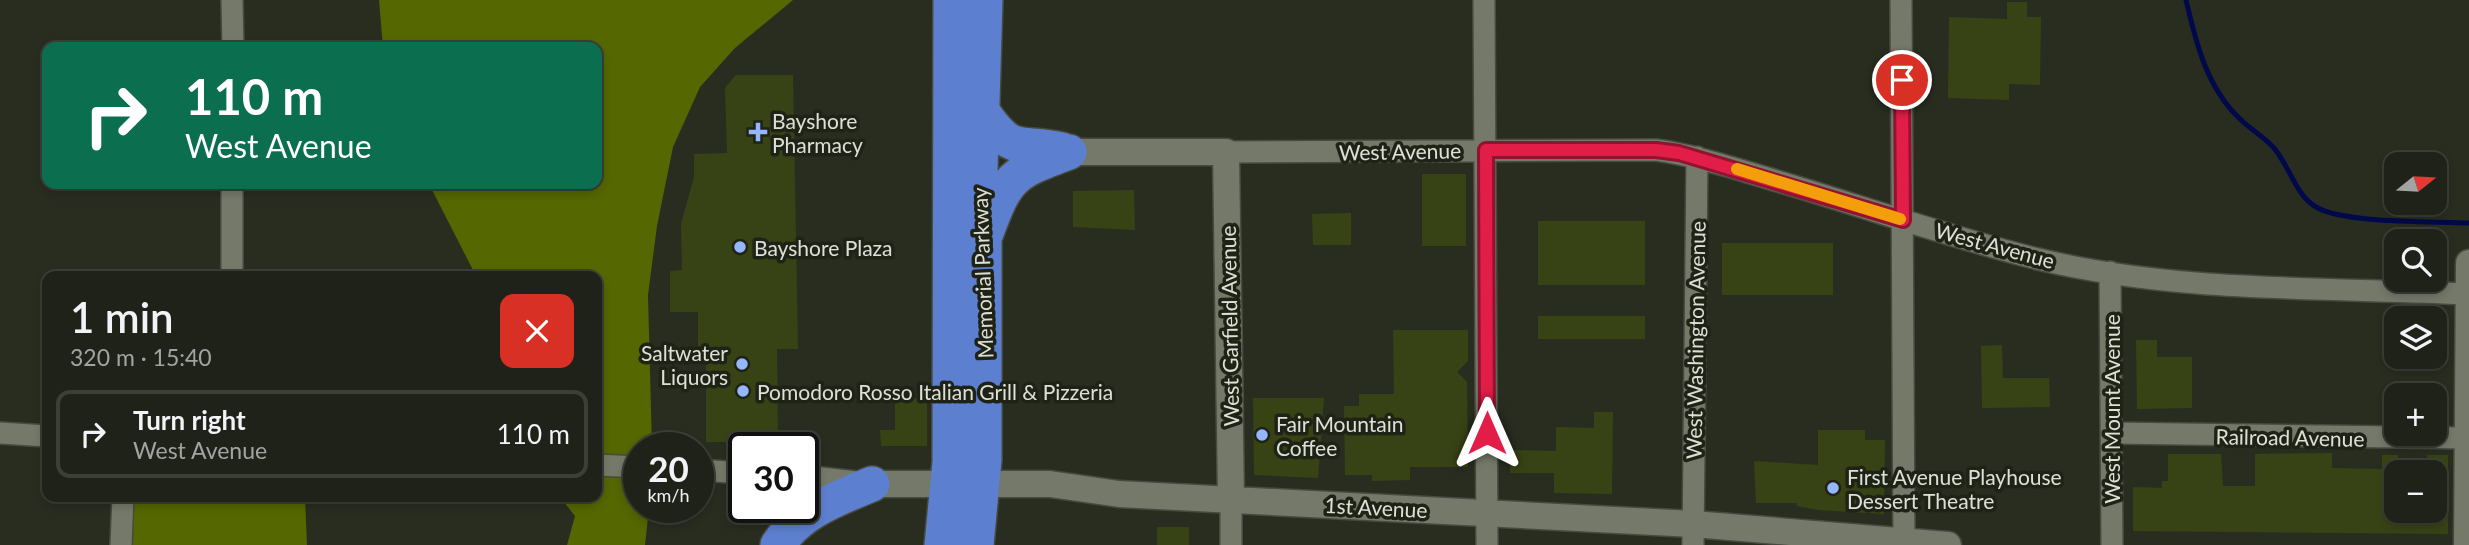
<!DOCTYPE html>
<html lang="en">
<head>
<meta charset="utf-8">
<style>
  :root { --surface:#1f2218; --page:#272a21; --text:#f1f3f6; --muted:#a1a4a2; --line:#3c3f37 }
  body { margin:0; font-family:Lato,sans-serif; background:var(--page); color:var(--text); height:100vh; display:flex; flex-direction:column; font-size:26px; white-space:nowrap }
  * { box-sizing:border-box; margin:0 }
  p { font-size:23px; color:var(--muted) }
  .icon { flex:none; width:38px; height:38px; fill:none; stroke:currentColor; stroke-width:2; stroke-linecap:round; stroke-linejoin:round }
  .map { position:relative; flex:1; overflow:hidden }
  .side { position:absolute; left:42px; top:271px; width:560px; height:231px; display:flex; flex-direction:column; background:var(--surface); border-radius:14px; box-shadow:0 4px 10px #0003,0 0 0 2px var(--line) }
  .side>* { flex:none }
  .top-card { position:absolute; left:42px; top:42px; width:560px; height:147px; border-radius:14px; box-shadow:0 4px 10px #0003,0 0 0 2px var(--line); background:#0b6e4f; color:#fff; overflow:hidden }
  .needle { width:46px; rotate:72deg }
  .buttons { position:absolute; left:2384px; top:152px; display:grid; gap:14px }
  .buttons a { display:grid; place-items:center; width:63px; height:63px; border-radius:14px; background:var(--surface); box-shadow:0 4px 10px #0003,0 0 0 2px var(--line); font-size:35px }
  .speed { position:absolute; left:623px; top:432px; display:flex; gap:14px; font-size:35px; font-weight:700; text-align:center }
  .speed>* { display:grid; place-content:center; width:91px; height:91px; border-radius:50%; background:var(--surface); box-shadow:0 4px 10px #0003,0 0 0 2px var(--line); line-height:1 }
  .speed small { font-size:18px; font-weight:400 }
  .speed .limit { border:4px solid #111; border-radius:10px; background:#fff; color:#111 }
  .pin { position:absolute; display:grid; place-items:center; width:60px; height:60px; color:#fff; margin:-30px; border:4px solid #fff; border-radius:50%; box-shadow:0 2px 7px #0007 }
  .me { position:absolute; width:77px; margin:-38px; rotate:0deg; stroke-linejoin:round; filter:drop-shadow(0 0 5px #0008) }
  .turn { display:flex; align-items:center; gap:24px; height:147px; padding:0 28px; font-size:32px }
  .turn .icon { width:91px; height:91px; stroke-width:2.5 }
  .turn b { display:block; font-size:49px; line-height:60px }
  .round { display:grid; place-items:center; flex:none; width:74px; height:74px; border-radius:14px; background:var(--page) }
  .summary { display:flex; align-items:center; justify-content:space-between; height:119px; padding:0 28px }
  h1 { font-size:42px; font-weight:600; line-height:52px }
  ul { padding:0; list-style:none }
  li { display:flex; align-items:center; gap:21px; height:88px; margin:0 14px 10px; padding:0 14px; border:4px solid var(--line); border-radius:14px }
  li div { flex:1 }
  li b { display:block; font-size:26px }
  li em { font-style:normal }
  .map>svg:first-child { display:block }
</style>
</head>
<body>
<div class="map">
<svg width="2469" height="545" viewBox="0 0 2469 545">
  <rect width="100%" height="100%" fill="#292d20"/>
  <path fill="#546700" d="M 379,0 L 793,0 L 735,48 L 700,87 L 673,147 L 657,226 L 648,295 L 652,448 L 639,448 L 639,508 L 649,508 L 645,545 L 567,545 L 575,516 L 560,497 L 597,497 L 597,276 L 476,276 L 429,184 L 597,184 L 597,47 L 383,47 Z
    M 125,497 L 305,497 L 307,545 L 122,545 Z"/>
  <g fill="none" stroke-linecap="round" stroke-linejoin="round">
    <path stroke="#01094a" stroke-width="5" d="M 2186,0 C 2196,43 2207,88 2240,119 C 2250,129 2263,136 2273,147 C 2289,164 2295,195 2316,207 C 2345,224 2433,221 2469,223"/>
  </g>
  <path fill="#384315" d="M 2007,2 L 2027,2 L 2027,17 L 2041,17 L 2040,85 L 2009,84 L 2009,100 L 1948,98 L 1949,17 L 2007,19 Z
    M 736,75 L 793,75 L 798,349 L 777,349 L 778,442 L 706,442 L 706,346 L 698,346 L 698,312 L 670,312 L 670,271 L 682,270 L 681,224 L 694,177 L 694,154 L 727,153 L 725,88 Z
    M 1422,174 L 1466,174 L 1466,246 L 1422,246 Z
    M 1134,190 L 1135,230 L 1073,227 L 1073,191 Z
    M 1351,213 L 1351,245 L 1313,245 L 1312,214 Z
    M 1538,221 L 1645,221 L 1645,285 L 1538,285 Z
    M 1722,243 L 1833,243 L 1833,295 L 1722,295 Z
    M 1538,316 L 1645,316 L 1645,339 L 1538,339 Z
    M 1393,330 L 1468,330 L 1468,361 L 1457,372 L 1467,382 L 1468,467 L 1410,467 L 1410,480 L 1372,481 L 1372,475 L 1345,475 L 1344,406 L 1359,406 L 1359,394 L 1394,394 Z
    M 2136,340 L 2157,340 L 2157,357 L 2192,357 L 2192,408 L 2137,409 Z
    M 2002,345 L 2003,378 L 2049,378 L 2050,407 L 1982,408 L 1981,346 Z
    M 911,398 L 927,399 L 927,446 L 881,446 L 880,430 L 895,430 L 895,400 Z
    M 1253,398 L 1324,398 L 1318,478 L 1254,475 Z
    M 1594,412 L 1613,412 L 1612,494 L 1554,493 L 1554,473 L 1510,473 L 1510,450 L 1556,451 L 1556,427 L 1594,428 Z
    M 1818,430 L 1865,430 L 1865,440 L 1885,440 L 1884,514 L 1818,510 L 1797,506 L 1797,503 L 1756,503 L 1754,461 L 1818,465 Z
    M 2332,453 L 2332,468 L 2382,469 L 2382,455 L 2398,455 L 2396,511 L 2434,511 L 2434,472 L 2427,472 L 2427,455 L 2448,455 L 2448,534 L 2133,531 L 2133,487 L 2162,488 L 2162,481 L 2168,481 L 2168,454 L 2221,454 L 2223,486 L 2255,486 L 2255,454 Z
    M 1157,527 L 1189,527 L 1189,545 L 1157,545 Z"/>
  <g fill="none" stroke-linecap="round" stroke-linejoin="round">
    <g stroke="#464a3f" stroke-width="24">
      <path id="minor" d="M 232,0 L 233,47
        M 1484,0 L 1487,545
        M 1901,0 L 1904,545
        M 1226,152 L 1656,150 C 1700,156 1742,171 1784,183 C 1868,208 1952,238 2038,259 C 2178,293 2325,287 2469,294
        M 2110,272 L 2112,545
        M 232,276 L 232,184
        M 0,433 L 47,436
        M 2112,433 L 2468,438
        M 597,465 L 639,467
        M 698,470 L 744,473
        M 803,476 L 866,483
        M 1231,499 L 1231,545
        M 121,545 L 123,497
        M 1693,545 L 1697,157"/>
    </g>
    <g stroke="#464a3f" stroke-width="29">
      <path id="tertiary" d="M 1069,152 L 1226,152 L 1231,499
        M 872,484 L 1050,484 L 1119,494 L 1693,524 L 1948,545
        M 2467,545 L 2469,263"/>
    </g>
    <g stroke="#464a3f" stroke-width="38">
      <path id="trunk" d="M 984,114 C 1014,157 1019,140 1062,150
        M 986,233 C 1007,176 1012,173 1069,152
        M 778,545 C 799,512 836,499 872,484
        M 942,545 L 950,462 L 951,0
        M 976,545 L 984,460 L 984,240 L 979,203 L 985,0"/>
    </g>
    <use href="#minor" stroke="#74796a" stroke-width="21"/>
    <use href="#tertiary" stroke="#74796a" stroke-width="26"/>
    <use href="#trunk" stroke="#5c80cf" stroke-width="35"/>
  </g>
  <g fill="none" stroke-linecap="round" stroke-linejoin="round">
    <g stroke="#92132f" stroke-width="18">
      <path id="route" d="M 1487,433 L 1486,150 L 1656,150 L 1679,153 L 1903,220 L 1902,80"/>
    </g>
    <use href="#route" stroke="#e11d48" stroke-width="12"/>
    <path stroke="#f59e0b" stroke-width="12" d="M 1737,169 L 1900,219"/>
  </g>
  <g fill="#95b6fd" stroke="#1f2316" stroke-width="2.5">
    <path d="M754.5 121.5h7v7h7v7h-7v7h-7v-7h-7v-7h7z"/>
    <circle cx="740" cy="247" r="7"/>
    <circle cx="742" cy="364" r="7"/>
    <circle cx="743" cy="391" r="7"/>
    <circle cx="1262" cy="435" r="7"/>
    <circle cx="1833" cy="488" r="7"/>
  </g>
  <g text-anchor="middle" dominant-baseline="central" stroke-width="7" stroke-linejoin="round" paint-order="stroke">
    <g font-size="21" fill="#dee0d8" stroke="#1f2316" text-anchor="start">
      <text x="772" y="120">Bayshore<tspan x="772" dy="24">Pharmacy</tspan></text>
      <text x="754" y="247">Bayshore Plaza</text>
      <text x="728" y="352" text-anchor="end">Saltwater<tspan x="728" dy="24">Liquors</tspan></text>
      <text x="757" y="391">Pomodoro Rosso Italian Grill &amp; Pizzeria</text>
      <text x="1276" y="423">Fair Mountain<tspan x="1276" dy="24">Coffee</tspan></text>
      <text x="1847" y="476">First Avenue Playhouse<tspan x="1847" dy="24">Dessert Theatre</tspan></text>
    </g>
    <g font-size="21" fill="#dee0d8" stroke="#1f2316">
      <text transform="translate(1400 151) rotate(-1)">West Avenue</text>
      <text transform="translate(1995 245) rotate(15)">West Avenue</text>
      <text transform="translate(982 273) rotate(-92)">Memorial Parkway</text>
      <text transform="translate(1229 326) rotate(-91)">West Garfield Avenue</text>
      <text transform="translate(1695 340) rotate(-89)">West Washington Avenue</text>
      <text transform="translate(2111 409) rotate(-90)">West Mount Avenue</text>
      <text transform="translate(2290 437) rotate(1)">Railroad Avenue</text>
      <text transform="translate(1376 507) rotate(3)">1st Avenue</text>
    </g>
  </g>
</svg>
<div class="buttons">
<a><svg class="needle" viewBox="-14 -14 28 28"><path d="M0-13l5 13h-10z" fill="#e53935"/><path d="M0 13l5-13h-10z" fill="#a1a4a2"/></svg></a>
<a><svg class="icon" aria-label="search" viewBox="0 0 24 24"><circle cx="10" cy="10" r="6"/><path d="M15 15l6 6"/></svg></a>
<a><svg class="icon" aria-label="layers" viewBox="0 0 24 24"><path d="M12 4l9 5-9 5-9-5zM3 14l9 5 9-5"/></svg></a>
<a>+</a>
<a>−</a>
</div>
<div class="speed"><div>20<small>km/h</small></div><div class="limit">30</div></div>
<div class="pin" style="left:1902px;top:80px;background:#d93025"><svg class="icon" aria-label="arrive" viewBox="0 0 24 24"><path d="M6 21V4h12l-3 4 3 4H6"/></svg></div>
<svg class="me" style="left:1487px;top:433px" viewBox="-20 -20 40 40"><path d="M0-17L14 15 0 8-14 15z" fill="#e11d48" stroke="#fff" stroke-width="4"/></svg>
<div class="top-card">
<div class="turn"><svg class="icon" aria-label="right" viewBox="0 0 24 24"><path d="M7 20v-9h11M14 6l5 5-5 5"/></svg><div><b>110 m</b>West Avenue</div></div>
</div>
<section class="side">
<div class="summary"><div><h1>1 min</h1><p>320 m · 15:40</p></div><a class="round" style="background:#d93025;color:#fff"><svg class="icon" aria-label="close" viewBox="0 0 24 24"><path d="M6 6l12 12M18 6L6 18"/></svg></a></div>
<ul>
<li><svg class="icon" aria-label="right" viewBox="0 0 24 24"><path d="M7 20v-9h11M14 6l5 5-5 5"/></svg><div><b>Turn right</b><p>West Avenue</p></div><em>110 m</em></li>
</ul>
</section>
</div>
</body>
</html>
